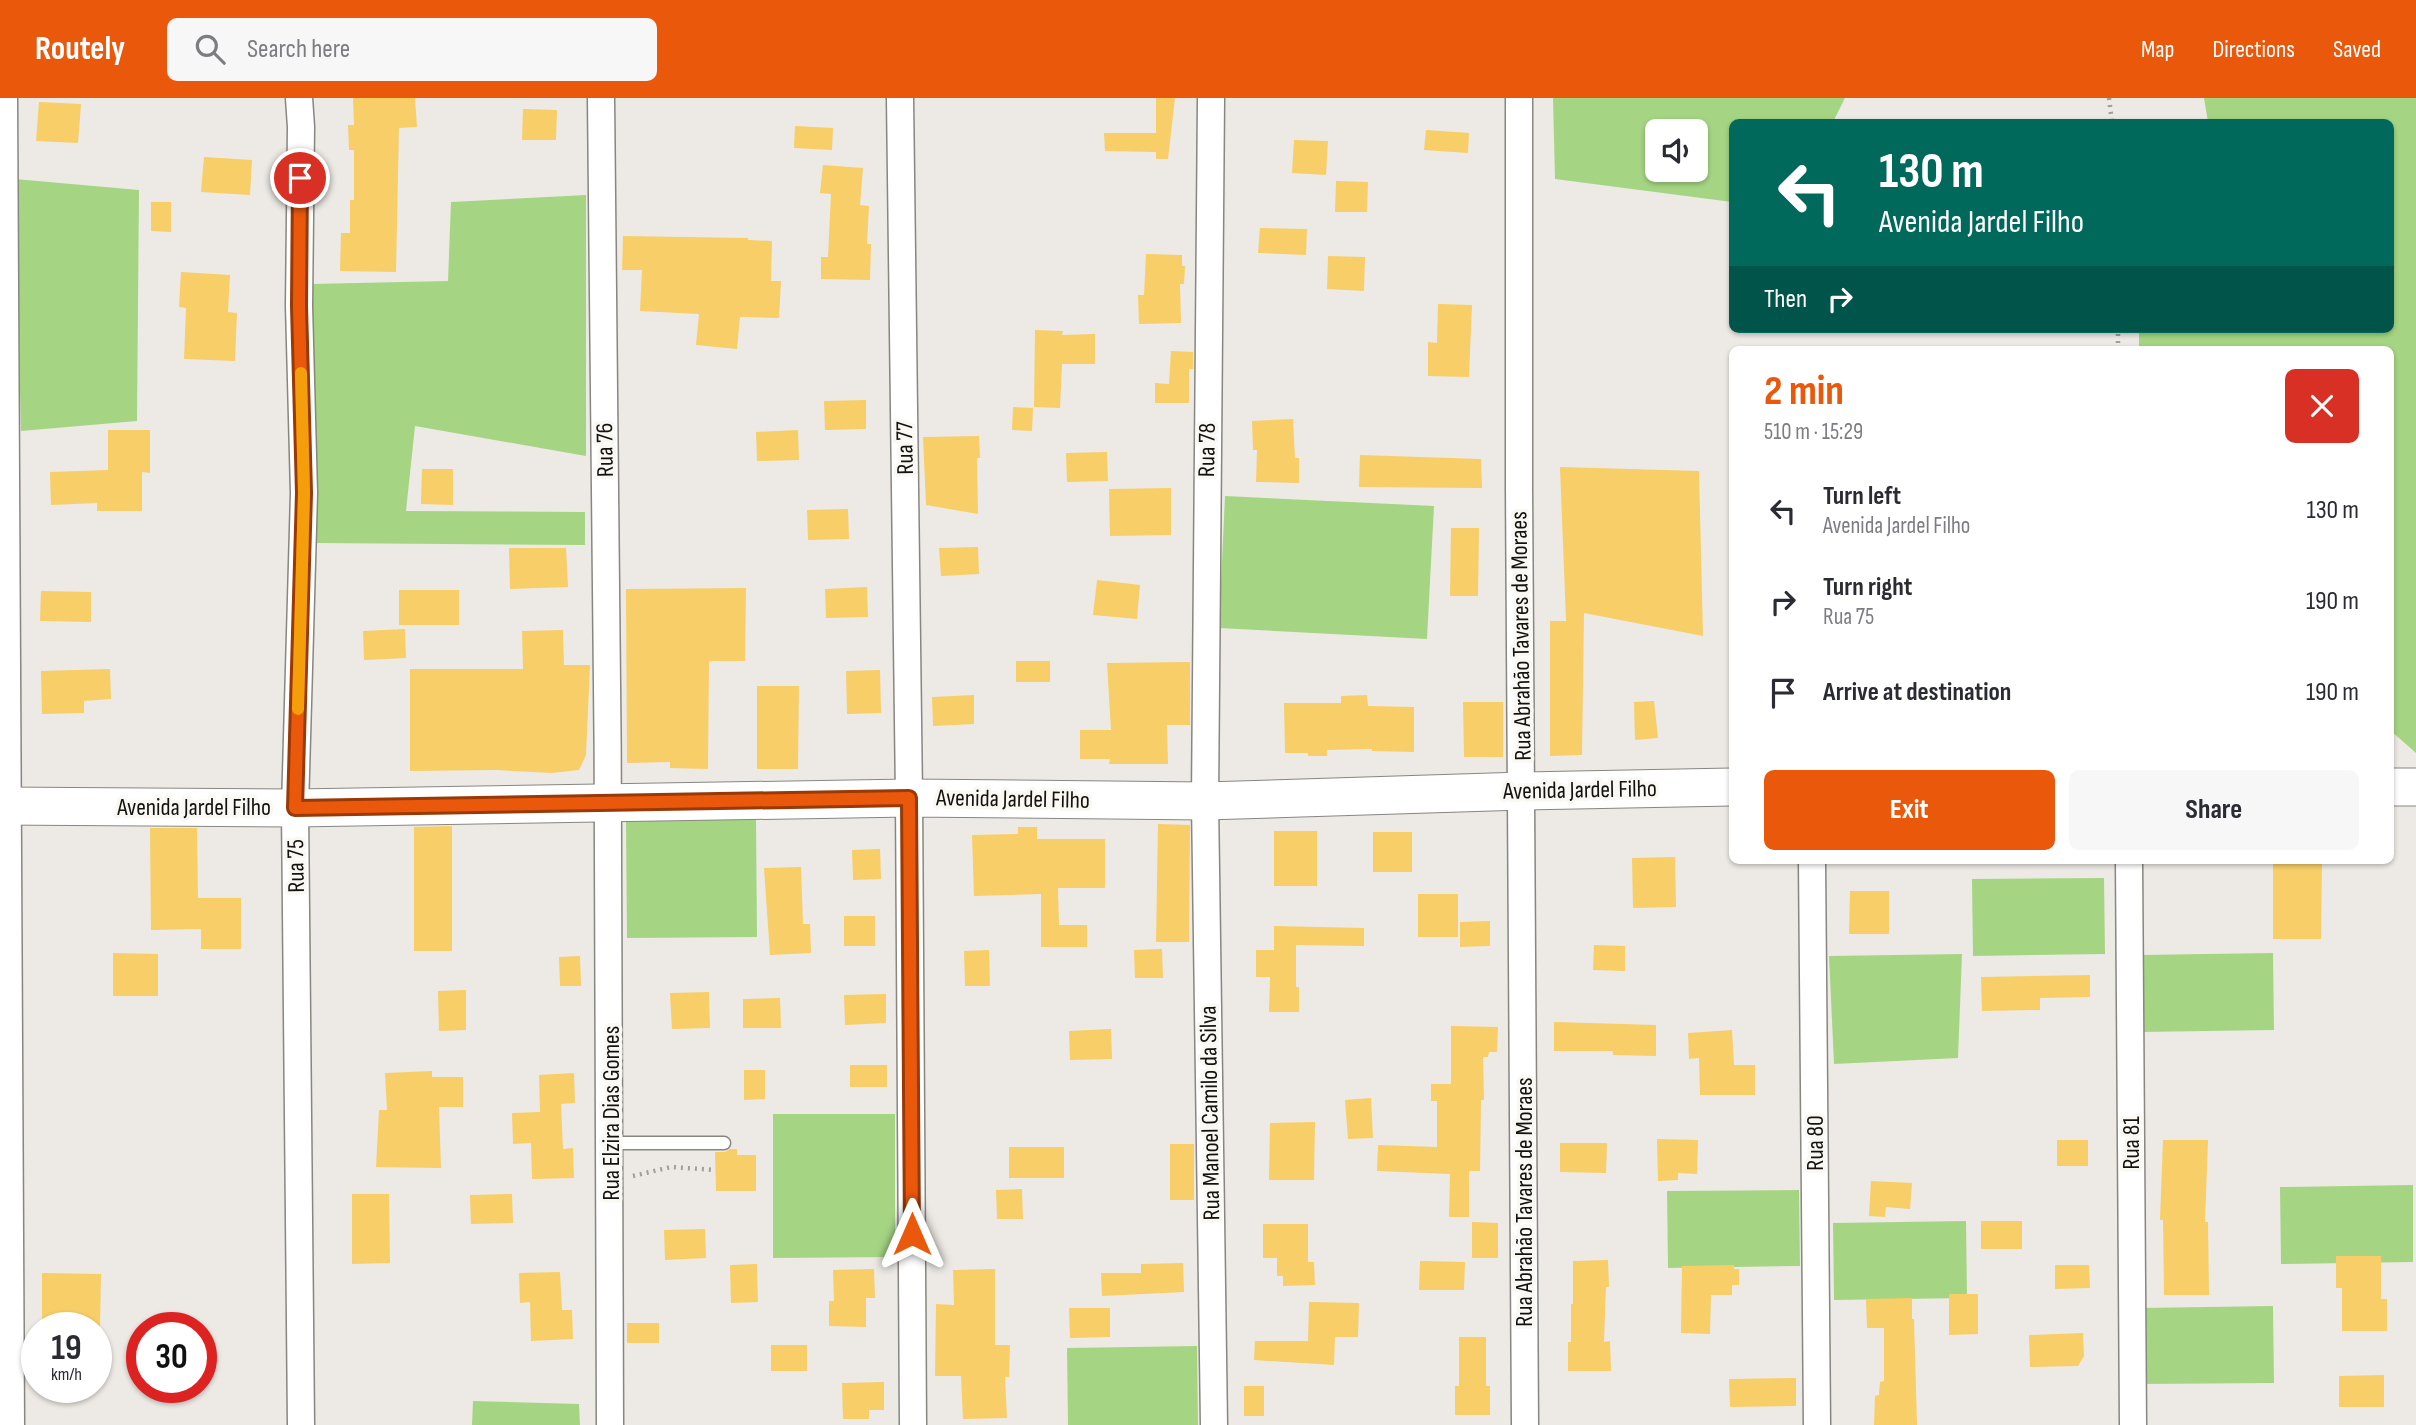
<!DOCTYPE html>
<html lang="en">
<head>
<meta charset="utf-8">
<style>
  :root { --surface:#fff; --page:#f7f7f7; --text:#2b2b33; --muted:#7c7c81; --accent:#ea580c }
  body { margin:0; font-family:"Sofia Sans Condensed",sans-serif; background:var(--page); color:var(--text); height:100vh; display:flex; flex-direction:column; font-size:26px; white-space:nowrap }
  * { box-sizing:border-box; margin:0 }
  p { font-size:23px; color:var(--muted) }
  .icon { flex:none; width:38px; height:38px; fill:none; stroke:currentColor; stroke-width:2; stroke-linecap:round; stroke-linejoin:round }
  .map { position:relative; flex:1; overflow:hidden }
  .sheet { position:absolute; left:1729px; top:248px; width:665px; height:518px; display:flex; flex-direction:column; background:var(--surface); border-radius:10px; box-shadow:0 2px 5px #0004 }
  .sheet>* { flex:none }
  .banner { position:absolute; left:1729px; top:21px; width:665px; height:214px; border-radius:10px; box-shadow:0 2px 5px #0004; background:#00695c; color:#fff; overflow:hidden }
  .fabs { position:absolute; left:1645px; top:21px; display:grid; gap:14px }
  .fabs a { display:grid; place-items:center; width:63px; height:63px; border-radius:10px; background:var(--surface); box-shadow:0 2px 5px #0004; font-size:35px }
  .speed { position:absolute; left:21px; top:1214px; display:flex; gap:14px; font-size:35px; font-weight:700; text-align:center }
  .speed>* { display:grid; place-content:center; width:91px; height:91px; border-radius:50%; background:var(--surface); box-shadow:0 2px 5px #0004; line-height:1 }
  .speed small { font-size:18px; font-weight:400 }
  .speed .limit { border:10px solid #d22; background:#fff; color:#111 }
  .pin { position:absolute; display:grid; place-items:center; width:60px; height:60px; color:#fff; margin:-30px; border:4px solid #fff; border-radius:50%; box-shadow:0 2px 7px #0007 }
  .me { position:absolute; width:77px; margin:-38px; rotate:0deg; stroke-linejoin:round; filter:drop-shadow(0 0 5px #0008) }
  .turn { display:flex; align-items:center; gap:24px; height:147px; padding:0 35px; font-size:32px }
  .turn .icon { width:91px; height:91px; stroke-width:2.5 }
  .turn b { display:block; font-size:49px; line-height:60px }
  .then { display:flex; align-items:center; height:66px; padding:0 35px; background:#0003; gap:14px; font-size:26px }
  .round { display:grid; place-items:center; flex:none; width:74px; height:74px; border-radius:10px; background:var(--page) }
  .headline { display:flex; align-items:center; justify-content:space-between; height:119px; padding:0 35px }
  h1 { font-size:42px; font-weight:700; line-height:52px; color:var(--accent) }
  .primary-button { display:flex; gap:14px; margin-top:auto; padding:14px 35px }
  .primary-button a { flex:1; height:80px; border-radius:10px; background:var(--accent); color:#fff; font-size:28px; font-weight:700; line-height:80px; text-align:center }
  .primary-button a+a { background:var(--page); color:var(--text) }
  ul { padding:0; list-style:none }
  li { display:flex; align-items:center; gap:21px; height:91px; padding:0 35px }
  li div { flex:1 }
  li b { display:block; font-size:26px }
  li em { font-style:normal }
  header { display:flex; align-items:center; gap:42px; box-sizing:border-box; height:98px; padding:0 35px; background:var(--accent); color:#fff }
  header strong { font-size:33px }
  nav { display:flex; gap:38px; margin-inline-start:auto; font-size:24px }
  .search { width:490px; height:63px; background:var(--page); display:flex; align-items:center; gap:18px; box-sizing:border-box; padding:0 24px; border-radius:10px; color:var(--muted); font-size:26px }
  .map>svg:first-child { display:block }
</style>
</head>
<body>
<header>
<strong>Routely</strong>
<div class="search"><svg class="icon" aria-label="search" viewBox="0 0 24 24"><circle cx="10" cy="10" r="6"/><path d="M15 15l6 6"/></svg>Search here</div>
<nav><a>Map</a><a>Directions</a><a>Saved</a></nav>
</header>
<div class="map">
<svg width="2416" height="1327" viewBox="0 0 2416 1327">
  <rect width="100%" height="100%" fill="#edeae5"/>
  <path fill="#a5d583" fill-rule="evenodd" d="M 1553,0 L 1845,0 L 1833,24 L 1732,24 L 1732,104 L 1555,81 ZM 1657,33 L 1696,33 L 1696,72 L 1657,72 Z
    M 2204,0 L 2416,0 L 2416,655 L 2391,633 L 2390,252 L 2139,252 L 2139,231 L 2390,231 L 2390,24 L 2208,24 Z
    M 15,81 L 139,92 L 137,323 L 21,333 Z
    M 586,97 L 586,358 L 415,328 L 406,413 L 585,414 L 585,447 L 313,445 L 311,186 L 448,183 L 451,104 Z
    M 1225,398 L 1434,408 L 1427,541 L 1219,530 Z
    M 756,721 L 757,839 L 627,840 L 626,723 Z
    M 2104,780 L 2105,856 L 1973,858 L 1972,781 Z
    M 2273,855 L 2274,932 L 2141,934 L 2140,857 Z
    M 1962,856 L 1958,960 L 1834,966 L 1829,858 Z
    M 773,1016 L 895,1016 L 895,1159 L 773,1160 Z
    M 2413,1087 L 2413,1164 L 2281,1166 L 2280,1089 Z
    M 1799,1092 L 1800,1168 L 1668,1170 L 1667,1093 Z
    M 1966,1123 L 1967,1200 L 1834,1202 L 1833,1125 Z
    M 2273,1208 L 2274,1285 L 2141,1286 L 2140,1210 Z
    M 1197,1248 L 1198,1327 L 1068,1327 L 1067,1250 Z
    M 473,1303 L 579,1306 L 580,1327 L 472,1327 Z"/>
  <path fill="#f7ce67" d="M 353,0 L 415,0 L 417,29 L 399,30 L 396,174 L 340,173 L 341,135 L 350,135 L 350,102 L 354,102 L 354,52 L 349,52 L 348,27 L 354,27 Z
    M 1156,0 L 1175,0 L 1168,61 L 1156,61 L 1156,54 L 1105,53 L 1104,35 L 1156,35 Z
    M 39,4 L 81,6 L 78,45 L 36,43 Z
    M 523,11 L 557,12 L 556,42 L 522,42 Z
    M 795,28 L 833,30 L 832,52 L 794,50 Z
    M 1426,32 L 1469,35 L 1468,55 L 1424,52 Z
    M 1294,42 L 1328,43 L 1326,77 L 1292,75 Z
    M 204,59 L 252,62 L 250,97 L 201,94 Z
    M 823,67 L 863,70 L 860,107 L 869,108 L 867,146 L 871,146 L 870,182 L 821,181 L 821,159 L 828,159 L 831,96 L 820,95 Z
    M 1336,83 L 1368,84 L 1367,114 L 1335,114 Z
    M 151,104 L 171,104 L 171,134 L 151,133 Z
    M 1260,130 L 1307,131 L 1306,157 L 1258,155 Z
    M 623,138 L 748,140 L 748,142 L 772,143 L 771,183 L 781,183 L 779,220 L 740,219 L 737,251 L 696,247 L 699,216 L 640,213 L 642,172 L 622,172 Z
    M 1146,156 L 1182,157 L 1182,168 L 1185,168 L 1184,186 L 1180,186 L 1181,225 L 1139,226 L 1138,197 L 1144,197 Z
    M 1328,158 L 1365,159 L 1364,193 L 1327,191 Z
    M 181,174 L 230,177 L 228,214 L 237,215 L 235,263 L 184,261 L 186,210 L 179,209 Z
    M 1438,206 L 1472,207 L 1469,279 L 1428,278 L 1428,244 L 1437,245 Z
    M 1035,232 L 1063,233 L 1062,237 L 1095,236 L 1095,266 L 1062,266 L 1060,310 L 1034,309 Z
    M 1171,253 L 1193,254 L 1193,271 L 1189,271 L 1189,305 L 1155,305 L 1155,285 L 1169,286 Z
    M 866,302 L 866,331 L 825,332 L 824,303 Z
    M 1013,309 L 1033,310 L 1032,333 L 1012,332 Z
    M 1293,321 L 1295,360 L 1299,360 L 1299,385 L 1256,384 L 1257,352 L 1253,352 L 1252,323 Z
    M 108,332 L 150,332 L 150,375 L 142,374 L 142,413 L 97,413 L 97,405 L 51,407 L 50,374 L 108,372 Z
    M 798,332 L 799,362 L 757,363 L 756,334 Z
    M 979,338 L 980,360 L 977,360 L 978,416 L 926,407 L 923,339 Z
    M 1107,354 L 1108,383 L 1067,384 L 1066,355 Z
    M 1360,357 L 1481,361 L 1482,390 L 1359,389 Z
    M 1560,369 L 1699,373 L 1703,538 L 1584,515 L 1582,657 L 1550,658 L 1550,523 L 1566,523 Z
    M 422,371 L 453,371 L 453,407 L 421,406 Z
    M 1171,390 L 1171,437 L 1110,438 L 1109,391 Z
    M 848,411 L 849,441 L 808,442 L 807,412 Z
    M 1451,430 L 1479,430 L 1478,498 L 1450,498 Z
    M 978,449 L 979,476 L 941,478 L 939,450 Z
    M 509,450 L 566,450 L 568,489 L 510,491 Z
    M 1097,482 L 1140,487 L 1137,521 L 1093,517 Z
    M 867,489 L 868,519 L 826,520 L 825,491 Z
    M 746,490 L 745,563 L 709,563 L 708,671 L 670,670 L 670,664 L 627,665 L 626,491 Z
    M 399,492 L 459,492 L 459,527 L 399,527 Z
    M 41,493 L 91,494 L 91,524 L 40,523 Z
    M 405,531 L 406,560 L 364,562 L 363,533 Z
    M 563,532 L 564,567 L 590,567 L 586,657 L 579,672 L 552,675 L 496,672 L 410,673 L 410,571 L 523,571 L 522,533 Z
    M 1016,563 L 1050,563 L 1050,584 L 1016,584 Z
    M 1190,564 L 1190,627 L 1167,627 L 1168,666 L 1109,666 L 1110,661 L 1080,661 L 1080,632 L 1111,632 L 1107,565 Z
    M 110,571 L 111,601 L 84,603 L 84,615 L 42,616 L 41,573 Z
    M 880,572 L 881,615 L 847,616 L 846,573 Z
    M 757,588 L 799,588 L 798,671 L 757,671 Z
    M 974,597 L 974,626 L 933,628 L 932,599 Z
    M 1367,597 L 1368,608 L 1414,609 L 1414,654 L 1372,653 L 1372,651 L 1327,652 L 1327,658 L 1308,658 L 1308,655 L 1285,655 L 1284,605 L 1341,605 L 1341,598 Z
    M 1654,603 L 1658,640 L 1635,642 L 1634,604 Z
    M 1463,604 L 1503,604 L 1503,659 L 1464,659 Z
    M 1158,726 L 1190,727 L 1189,844 L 1156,844 Z
    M 452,728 L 452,853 L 414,853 L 414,729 Z
    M 1018,729 L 1037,729 L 1037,741 L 1105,741 L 1105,790 L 1058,790 L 1059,827 L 1087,827 L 1087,849 L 1041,849 L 1041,796 L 974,798 L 972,737 L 1018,736 Z
    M 150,730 L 197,730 L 198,800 L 241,800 L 241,851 L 201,851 L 201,831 L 151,832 Z
    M 1274,733 L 1317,733 L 1317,788 L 1274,788 Z
    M 1373,734 L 1412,734 L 1412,774 L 1373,774 Z
    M 880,751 L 881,781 L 853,782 L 852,752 Z
    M 1675,759 L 1676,809 L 1633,810 L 1632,760 Z
    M 2273,763 L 2322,763 L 2321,841 L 2273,841 Z
    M 801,769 L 803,826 L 810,826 L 811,855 L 770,857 L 764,770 Z
    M 1850,793 L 1889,793 L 1889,836 L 1849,836 Z
    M 1418,796 L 1458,796 L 1458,839 L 1418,839 Z
    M 844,818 L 875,818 L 875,848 L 844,848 Z
    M 1490,823 L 1490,848 L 1460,849 L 1460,824 Z
    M 1274,828 L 1364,830 L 1364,848 L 1296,847 L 1296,889 L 1299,889 L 1299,914 L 1269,914 L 1270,879 L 1256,879 L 1256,852 L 1274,852 Z
    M 1594,847 L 1625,848 L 1625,873 L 1593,872 Z
    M 1162,851 L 1163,880 L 1135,880 L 1134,852 Z
    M 989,852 L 990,888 L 965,888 L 964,853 Z
    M 113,855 L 158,856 L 158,898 L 113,898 Z
    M 580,858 L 581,888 L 560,888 L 559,859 Z
    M 2090,877 L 2090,899 L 2040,900 L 2040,912 L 1982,913 L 1981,879 Z
    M 466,892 L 466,932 L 439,933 L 438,893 Z
    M 709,894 L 710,930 L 672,931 L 670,895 Z
    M 886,896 L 886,925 L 845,927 L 844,897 Z
    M 780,900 L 781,930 L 743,930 L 743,901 Z
    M 1554,924 L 1656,927 L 1656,958 L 1613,957 L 1613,953 L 1554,953 Z
    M 1451,928 L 1498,929 L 1497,954 L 1489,954 L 1488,959 L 1483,959 L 1484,1002 L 1481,1002 L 1480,1073 L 1469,1073 L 1469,1119 L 1449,1119 L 1450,1076 L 1377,1073 L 1378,1047 L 1437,1049 L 1437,1003 L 1431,1003 L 1431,986 L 1451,986 Z
    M 1111,931 L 1112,961 L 1070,962 L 1069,933 Z
    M 1732,932 L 1734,967 L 1755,967 L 1755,997 L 1700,997 L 1699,960 L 1689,961 L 1688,935 Z
    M 850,967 L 887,967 L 887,989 L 850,989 Z
    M 744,972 L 765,972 L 765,1001 L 744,1002 Z
    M 432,973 L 432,979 L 463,979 L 463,1009 L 439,1009 L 441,1070 L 376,1069 L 379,1012 L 387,1012 L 385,975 Z
    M 574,975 L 575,1005 L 561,1006 L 563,1051 L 573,1050 L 574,1080 L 532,1081 L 531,1045 L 513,1046 L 512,1015 L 540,1014 L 539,977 Z
    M 1371,1000 L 1373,1040 L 1348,1041 L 1345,1002 Z
    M 1315,1024 L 1314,1082 L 1269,1082 L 1270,1025 Z
    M 1657,1041 L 1698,1042 L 1697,1076 L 1678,1075 L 1678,1082 L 1658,1083 Z
    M 2057,1042 L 2088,1042 L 2088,1068 L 2057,1068 Z
    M 2163,1042 L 2208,1042 L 2205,1124 L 2208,1124 L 2209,1197 L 2164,1197 L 2163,1122 L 2160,1122 Z
    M 1560,1045 L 1607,1045 L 1606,1075 L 1560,1074 Z
    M 1170,1046 L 1194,1046 L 1194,1102 L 1170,1102 Z
    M 1009,1049 L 1064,1049 L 1064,1080 L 1009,1080 Z
    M 730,1051 L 737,1051 L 737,1057 L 756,1057 L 756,1093 L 716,1093 L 715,1054 L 725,1054 Z
    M 1871,1083 L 1912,1085 L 1910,1111 L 1886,1109 L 1885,1119 L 1869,1118 Z
    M 1022,1091 L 1023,1121 L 997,1121 L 996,1092 Z
    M 352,1096 L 389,1096 L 390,1165 L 352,1166 Z
    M 512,1096 L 513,1125 L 471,1126 L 470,1097 Z
    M 1981,1123 L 2022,1123 L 2022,1151 L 1981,1151 Z
    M 1472,1124 L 1498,1125 L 1498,1160 L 1472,1160 Z
    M 1263,1126 L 1308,1126 L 1308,1164 L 1314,1164 L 1315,1187 L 1283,1188 L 1283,1178 L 1277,1178 L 1277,1160 L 1263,1160 Z
    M 705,1131 L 706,1160 L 665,1162 L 664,1132 Z
    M 2336,1158 L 2381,1158 L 2381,1201 L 2387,1201 L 2387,1233 L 2342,1233 L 2342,1190 L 2336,1190 Z
    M 1608,1162 L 1609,1189 L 1606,1189 L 1604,1244 L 1610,1243 L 1611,1273 L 1568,1273 L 1568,1244 L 1571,1244 L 1571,1206 L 1573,1206 L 1573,1163 Z
    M 1420,1163 L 1465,1164 L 1464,1192 L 1419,1192 Z
    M 1183,1165 L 1184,1194 L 1102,1198 L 1101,1175 L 1141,1175 L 1141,1166 Z
    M 757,1166 L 758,1204 L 731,1205 L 730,1167 Z
    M 1734,1167 L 1734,1171 L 1739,1171 L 1739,1187 L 1732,1187 L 1732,1197 L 1711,1197 L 1710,1236 L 1681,1235 L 1682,1168 Z
    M 2055,1167 L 2089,1167 L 2090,1190 L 2055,1191 Z
    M 874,1171 L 875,1200 L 866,1200 L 866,1229 L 829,1228 L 829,1203 L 834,1203 L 833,1172 Z
    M 995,1171 L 995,1247 L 1010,1247 L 1009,1279 L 1005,1279 L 1007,1320 L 963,1321 L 961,1278 L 935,1278 L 936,1206 L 954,1207 L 953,1172 Z
    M 560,1174 L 562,1212 L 572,1212 L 573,1241 L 531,1243 L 530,1204 L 520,1205 L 519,1175 Z
    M 42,1175 L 101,1176 L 100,1230 L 42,1230 Z
    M 1949,1196 L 1978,1196 L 1978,1236 L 1949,1237 Z
    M 1912,1200 L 1912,1221 L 1914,1221 L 1917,1327 L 1874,1327 L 1875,1298 L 1879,1297 L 1880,1284 L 1884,1283 L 1884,1230 L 1867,1230 L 1866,1201 Z
    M 1309,1204 L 1359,1205 L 1358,1239 L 1335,1239 L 1334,1267 L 1254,1262 L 1255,1243 L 1308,1243 Z
    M 1069,1210 L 1110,1210 L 1110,1239 L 1070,1240 Z
    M 627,1225 L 659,1225 L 659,1245 L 627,1245 Z
    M 2083,1235 L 2084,1258 L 2078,1268 L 2030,1269 L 2029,1237 Z
    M 1459,1239 L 1486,1239 L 1486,1288 L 1490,1288 L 1490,1317 L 1455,1317 L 1455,1288 L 1459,1288 Z
    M 771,1247 L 807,1247 L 807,1273 L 771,1273 Z
    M 2384,1277 L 2384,1309 L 2339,1309 L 2339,1278 Z
    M 1796,1280 L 1796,1308 L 1730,1309 L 1729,1281 Z
    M 884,1284 L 884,1312 L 869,1312 L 869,1321 L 843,1321 L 842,1285 Z
    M 1244,1288 L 1264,1288 L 1264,1318 L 1244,1318 Z"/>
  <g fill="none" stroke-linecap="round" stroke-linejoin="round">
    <g stroke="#888681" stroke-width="15">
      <path id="service" d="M 612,1045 L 724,1045"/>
    </g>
    <g stroke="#888681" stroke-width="29">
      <path id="minor" d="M 4,0 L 11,1327
        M 299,0 L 301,29 L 299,208 L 304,395 L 295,710 L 301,1327
        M 601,0 C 606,442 611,885 610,1327
        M 900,0 L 909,700 L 913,1327
        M 1211,0 L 1205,703 L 1214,1327
        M 1519,0 L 1519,389 L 1525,1327
        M 1812,763 L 1817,1327
        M 2129,763 L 2133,1327"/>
    </g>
    <g stroke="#888681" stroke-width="39">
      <path id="secondary" d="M 2390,689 L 2416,689
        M 0,708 L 295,710 L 909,700 L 1205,703 L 1523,693 L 1732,689"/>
    </g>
    <path stroke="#a09e9a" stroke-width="4.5" stroke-dasharray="2 5" stroke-linecap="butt" d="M 2109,0 L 2112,24
      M 2118,252 L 2118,231
      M 633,1078 L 671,1069 L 715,1072"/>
    <use href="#service" stroke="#fff" stroke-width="12"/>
    <use href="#minor" stroke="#fff" stroke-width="26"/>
    <use href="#secondary" stroke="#fff" stroke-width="37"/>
  </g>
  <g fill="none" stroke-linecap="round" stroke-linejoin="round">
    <g stroke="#983908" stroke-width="18">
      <path id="route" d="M 300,80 L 299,208 L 304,395 L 295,710 L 909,700 L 912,1136"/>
    </g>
    <use href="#route" stroke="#ea580c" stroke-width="12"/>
    <path stroke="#f59e0b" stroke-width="12" d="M 298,611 L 304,395 L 301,275"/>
  </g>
  <g text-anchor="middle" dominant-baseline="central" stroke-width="7" stroke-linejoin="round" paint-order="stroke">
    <g font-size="24" fill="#131210" stroke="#faf8f2">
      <text transform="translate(905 350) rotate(-91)">Rua 77</text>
      <text transform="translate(605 352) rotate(-91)">Rua 76</text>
      <text transform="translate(1207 352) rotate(-89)">Rua 78</text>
      <text transform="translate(1521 538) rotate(-91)">Rua Abrahão Tavares de Moraes</text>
      <text transform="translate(1580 692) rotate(-1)">Avenida Jardel Filho</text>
      <text transform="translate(1013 701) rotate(1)">Avenida Jardel Filho</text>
      <text x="194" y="709">Avenida Jardel Filho</text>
      <text transform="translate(296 768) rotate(-91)">Rua 75</text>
      <text transform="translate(611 1015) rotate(-90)">Rua Elzira Dias Gomes</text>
      <text transform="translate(1210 1015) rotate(-91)">Rua Manoel Camilo da Silva</text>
      <text transform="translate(1815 1045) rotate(-90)">Rua 80</text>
      <text transform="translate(2131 1045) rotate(-90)">Rua 81</text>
      <text transform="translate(1524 1104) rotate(-90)">Rua Abrahão Tavares de Moraes</text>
    </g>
  </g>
</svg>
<div class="fabs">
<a><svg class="icon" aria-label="sound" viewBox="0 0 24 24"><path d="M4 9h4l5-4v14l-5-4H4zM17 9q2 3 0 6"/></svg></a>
</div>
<div class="speed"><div>19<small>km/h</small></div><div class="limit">30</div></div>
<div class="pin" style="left:300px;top:80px;background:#d93025"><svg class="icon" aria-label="arrive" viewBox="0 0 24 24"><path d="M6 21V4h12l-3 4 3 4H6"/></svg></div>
<svg class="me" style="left:912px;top:1136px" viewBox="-20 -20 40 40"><path d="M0-17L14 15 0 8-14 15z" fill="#ea580c" stroke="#fff" stroke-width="4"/></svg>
<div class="banner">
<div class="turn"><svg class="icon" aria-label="left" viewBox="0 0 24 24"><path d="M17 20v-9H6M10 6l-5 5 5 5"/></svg><div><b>130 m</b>Avenida Jardel Filho</div></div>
<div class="then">Then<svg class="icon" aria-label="right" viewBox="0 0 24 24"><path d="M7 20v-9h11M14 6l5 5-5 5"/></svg></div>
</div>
<section class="sheet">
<div class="headline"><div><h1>2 min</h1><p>510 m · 15:29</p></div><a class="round" style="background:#d93025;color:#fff"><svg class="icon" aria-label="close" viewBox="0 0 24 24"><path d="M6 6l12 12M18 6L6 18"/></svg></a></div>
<ul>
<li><svg class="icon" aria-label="left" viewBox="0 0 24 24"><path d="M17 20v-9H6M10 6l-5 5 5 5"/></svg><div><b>Turn left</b><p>Avenida Jardel Filho</p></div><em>130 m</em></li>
<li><svg class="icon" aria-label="right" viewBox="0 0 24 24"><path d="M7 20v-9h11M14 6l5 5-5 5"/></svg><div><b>Turn right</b><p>Rua 75</p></div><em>190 m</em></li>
<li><svg class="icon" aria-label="arrive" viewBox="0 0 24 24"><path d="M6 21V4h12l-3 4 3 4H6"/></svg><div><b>Arrive at destination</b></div><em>190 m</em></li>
</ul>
<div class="primary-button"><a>Exit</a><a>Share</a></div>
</section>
</div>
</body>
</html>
